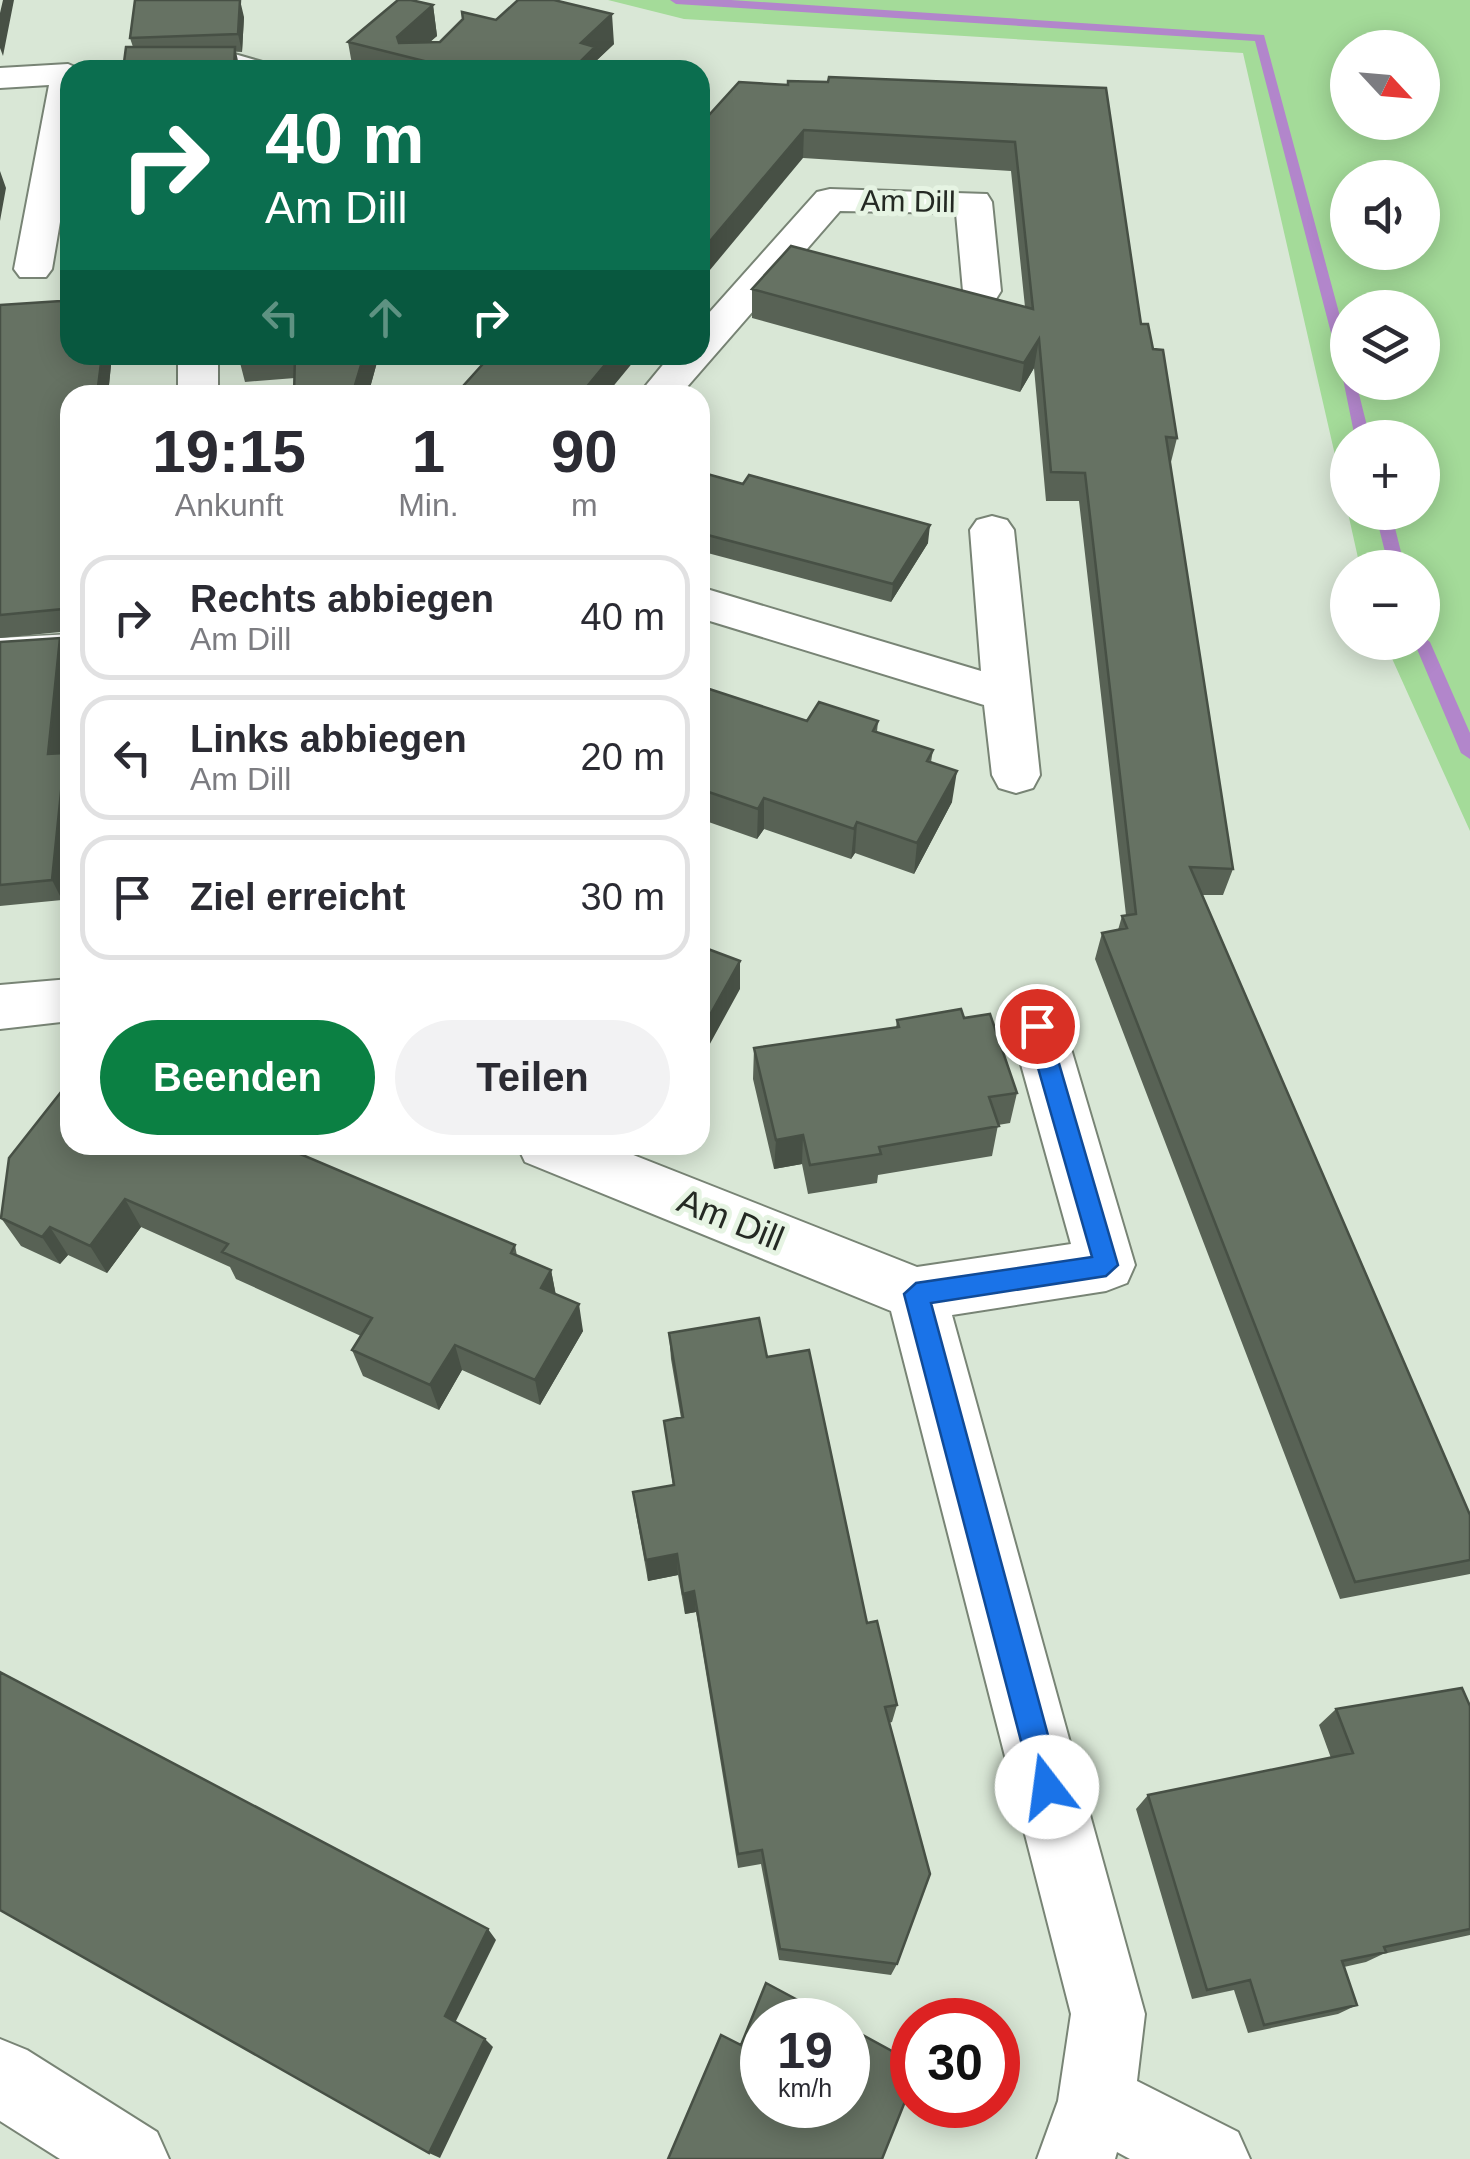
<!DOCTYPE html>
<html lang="de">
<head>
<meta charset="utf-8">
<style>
  :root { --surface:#fff; --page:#f2f2f3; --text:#2b2b33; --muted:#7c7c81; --line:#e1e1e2; --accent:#0b8043 }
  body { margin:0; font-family:Arial,sans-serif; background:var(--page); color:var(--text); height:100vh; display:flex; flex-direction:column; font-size:38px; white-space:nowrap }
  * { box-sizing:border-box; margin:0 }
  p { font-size:32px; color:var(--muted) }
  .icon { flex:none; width:55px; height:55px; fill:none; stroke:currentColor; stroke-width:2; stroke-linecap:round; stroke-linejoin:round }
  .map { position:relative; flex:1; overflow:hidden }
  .panel { position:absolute; left:60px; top:385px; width:650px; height:770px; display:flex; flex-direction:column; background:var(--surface); border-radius:30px; box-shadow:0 5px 25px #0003 }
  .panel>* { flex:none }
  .hud { position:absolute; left:60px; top:60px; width:650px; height:305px; border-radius:30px; box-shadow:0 5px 25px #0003; background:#0b6e4f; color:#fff; overflow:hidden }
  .needle { width:65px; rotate:116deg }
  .fabs { position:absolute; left:1330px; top:30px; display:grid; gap:20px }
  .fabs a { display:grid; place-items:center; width:110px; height:110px; border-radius:50%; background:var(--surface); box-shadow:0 5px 25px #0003; font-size:50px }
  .speed { position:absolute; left:740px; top:1998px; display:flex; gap:20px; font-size:50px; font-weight:700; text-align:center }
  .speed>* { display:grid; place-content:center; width:130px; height:130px; border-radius:50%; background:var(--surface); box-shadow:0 5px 25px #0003; line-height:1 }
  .speed small { font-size:25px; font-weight:400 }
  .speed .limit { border:15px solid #d22; background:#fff; color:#111 }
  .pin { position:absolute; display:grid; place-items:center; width:85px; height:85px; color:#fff; margin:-42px; border:5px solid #fff; border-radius:50%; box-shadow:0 2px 10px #0007 }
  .me { position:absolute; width:110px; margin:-55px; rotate:345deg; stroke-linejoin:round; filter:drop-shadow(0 0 8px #0008) }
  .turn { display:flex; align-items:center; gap:35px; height:210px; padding:0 40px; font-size:45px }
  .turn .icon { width:130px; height:130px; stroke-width:2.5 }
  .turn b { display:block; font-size:70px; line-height:85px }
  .lanes { display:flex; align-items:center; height:95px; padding:0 40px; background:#0003; justify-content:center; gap:50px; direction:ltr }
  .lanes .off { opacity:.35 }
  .eta { display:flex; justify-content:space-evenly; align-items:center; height:170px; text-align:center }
  .eta b { font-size:60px; font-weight:600; line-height:70px }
  .action { display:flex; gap:20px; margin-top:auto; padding:20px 40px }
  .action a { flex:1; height:115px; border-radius:60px; background:var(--accent); color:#fff; font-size:40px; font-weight:600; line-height:115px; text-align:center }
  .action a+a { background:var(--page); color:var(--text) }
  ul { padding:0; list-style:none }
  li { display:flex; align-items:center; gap:30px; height:125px; margin:0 20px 15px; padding:0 20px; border:5px solid var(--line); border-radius:30px }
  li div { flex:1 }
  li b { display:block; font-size:38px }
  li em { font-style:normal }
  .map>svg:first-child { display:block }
</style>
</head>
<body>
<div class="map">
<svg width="1470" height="2159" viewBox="0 0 1470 2159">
  <rect width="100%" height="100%" fill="#d9e7d6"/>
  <path fill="#a4db99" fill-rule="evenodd" d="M 608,0 L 1470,0 L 1470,831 L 1385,643 L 1422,642 L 1422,568 L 1360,567 L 1348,513 L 1422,512 L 1422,438 L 1348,438 L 1348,512 L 1243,53 L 684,19 ZM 1348,48 L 1422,48 L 1422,122 L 1348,122 ZM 1348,178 L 1422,178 L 1422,252 L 1348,252 ZM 1348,308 L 1422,308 L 1422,382 L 1348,382 Z"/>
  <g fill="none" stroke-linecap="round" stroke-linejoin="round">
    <path fill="#b286cb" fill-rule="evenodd" d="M 670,0 L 731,0 L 1264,35 L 1348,346 L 1348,382 L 1356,382 L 1370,438 L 1355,438 L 1343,379 L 1255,41 L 676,4 Z
      M 1375,512 L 1391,512 L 1405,568 L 1389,568 Z
      M 1422,636 L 1430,642 L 1470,733 L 1470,759 L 1461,753 L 1414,642 L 1422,642 Z"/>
    <g stroke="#788475" stroke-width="3">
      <path id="service" d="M 70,634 L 70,656 L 0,660 L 0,638 Z"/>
    </g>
    <g stroke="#788475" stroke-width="4">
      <path id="minor" d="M 231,53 L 266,63 L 271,70 L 116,70 L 121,63 L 133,60 Z
        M 68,64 L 82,70 L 70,70 L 70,163 L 52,269 L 46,277 L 20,277 L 14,269 L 49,85 L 0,88 L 0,68 Z
        M 830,189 L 987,194 L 992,202 L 1001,291 L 996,299 L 968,299 L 963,291 L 956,213 L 840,211 L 680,395 L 638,395 L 671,355 L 700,355 L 700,323 L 817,192 Z
        M 178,355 L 218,355 L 218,395 L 178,395 Z
        M 992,516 L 1007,520 L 1014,530 L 1040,775 L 1033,788 L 1016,793 L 999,788 L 992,775 L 984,705 L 700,618 L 700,587 L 981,671 L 970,530 L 977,520 Z
        M 70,979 L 70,1021 L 0,1029 L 0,985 Z
        M 1037,1003 L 1056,1010 L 1064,1025 L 1135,1265 L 1127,1283 L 1106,1291 L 952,1315 L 1145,2014 L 1137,2081 L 1238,2132 L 1250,2159 L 1130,2159 L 1117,2152 L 1115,2159 L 1037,2159 L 1058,2101 L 1071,2014 L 891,1311 L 525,1162 L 517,1145 L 608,1145 L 917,1267 L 1071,1244 L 1010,1025 L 1018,1010 Z
        M 0,2039 L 27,2050 L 157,2132 L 169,2159 L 60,2159 L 0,2121 Z"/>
    </g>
    <use href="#service" fill="#fff" fill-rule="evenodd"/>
    <use href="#minor" fill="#fff" fill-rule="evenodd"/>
  </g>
  <path fill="#586255" d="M 433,5 L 437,36 L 429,42 L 440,42 L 496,20 L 614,44 L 596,61 L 597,70 L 353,70 L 348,42 Z
    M 244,17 L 242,52 L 133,47 L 130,38 Z
    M 788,85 L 1106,88 L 1141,324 L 1153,349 L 1177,438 L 1170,466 L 1233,869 L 1223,895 L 1201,895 L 1470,1515 L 1470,1574 L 1340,1599 L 1095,959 L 1102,933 L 1118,930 L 1122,916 L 1126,915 L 1079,501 L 1046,501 L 1034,368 L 1020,392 L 752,318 L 752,289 L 1025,307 L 1011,171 L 803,158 Z
    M 0,305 L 70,355 L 112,355 L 108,395 L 70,395 L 70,631 L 0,638 Z
    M 238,355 L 379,355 L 368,395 L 294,395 L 295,378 L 245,382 Z
    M 700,472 L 928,543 L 891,602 L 700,551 Z
    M 0,642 L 69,660 L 60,753 L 65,753 L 70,763 L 70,819 L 62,900 L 0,906 Z
    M 700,686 L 807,721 L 878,721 L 877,732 L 933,750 L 931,762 L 952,802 L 914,874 L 855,853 L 851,859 L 764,829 L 757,839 L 700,819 Z
    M 897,1020 L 1017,1093 L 1010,1123 L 998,1125 L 992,1156 L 878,1175 L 877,1183 L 808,1194 L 802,1164 L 774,1169 L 753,1079 L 754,1048 L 896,1028 Z
    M 70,1145 L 515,1245 L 517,1256 L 551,1270 L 556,1295 L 583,1331 L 540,1405 L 462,1370 L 439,1410 L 363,1376 L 352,1350 L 361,1336 L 236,1279 L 230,1267 L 141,1227 L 107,1273 L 68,1255 L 60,1264 L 21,1246 L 1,1218 Z
    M 669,1333 L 767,1357 L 897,1705 L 892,1722 L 889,1723 L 897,1964 L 891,1975 L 779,1960 L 761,1864 L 738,1868 L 696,1612 L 685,1614 L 678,1575 L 648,1581 L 636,1514 L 633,1492 L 673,1486 L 664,1421 L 681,1418 L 671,1359 Z
    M 1470,1706 L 1470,1935 L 1383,1954 L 1366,1962 L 1344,1967 L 1357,2005 L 1338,2014 L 1248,2033 L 1234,1990 L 1192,1999 L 1136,1809 L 1148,1795 L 1331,1758 L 1319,1725 L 1336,1709 Z"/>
  <path fill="#475045" d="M 3,0 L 14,0 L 3,56 L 0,48 L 0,13 Z
    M 240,0 L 244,17 L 242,52 L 238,34 Z
    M 433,5 L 437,36 L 412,58 L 399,54 L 397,37 Z
    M 612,14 L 614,44 L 596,61 L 597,70 L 572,70 L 581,43 Z
    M 235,47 L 240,70 L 234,70 Z
    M 804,130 L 803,158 L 700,282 L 700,253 Z
    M 0,171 L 6,188 L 0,221 Z
    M 1039,339 L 1034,368 L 1020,392 L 1024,363 Z
    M 102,355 L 112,355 L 108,395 L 97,395 Z
    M 364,355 L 379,355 L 368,395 L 352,395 Z
    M 613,355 L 639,355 L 606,395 L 580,395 Z
    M 930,525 L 928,543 L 891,602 L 893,584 Z
    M 66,571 L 70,580 L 70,628 L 63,609 Z
    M 60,638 L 69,660 L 58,775 L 48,754 Z
    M 65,753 L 70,763 L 70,819 L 62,900 L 52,880 Z
    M 957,771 L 952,802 L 914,874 L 917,843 Z
    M 764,798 L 764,829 L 757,839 L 758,809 Z
    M 857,822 L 855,853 L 851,859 L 854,829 Z
    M 740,961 L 740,989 L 700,1062 L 700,1033 Z
    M 803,1135 L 802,1164 L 774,1169 L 776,1140 Z
    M 125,1199 L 141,1227 L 107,1273 L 90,1246 Z
    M 50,1227 L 68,1255 L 60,1264 L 42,1237 Z
    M 551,1270 L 556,1297 L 541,1288 Z
    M 579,1304 L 583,1331 L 540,1405 L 535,1380 Z
    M 455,1345 L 462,1370 L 439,1410 L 430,1385 Z
    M 677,1554 L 678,1575 L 648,1581 L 646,1560 Z
    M 694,1591 L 696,1612 L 685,1614 L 683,1594 Z
    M 488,1929 L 496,1940 L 454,2025 L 445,2016 Z
    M 485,2039 L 493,2047 L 440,2158 L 429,2153 Z"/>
  <path fill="#667263" stroke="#475045" stroke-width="2.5" d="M 135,0 L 240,0 L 238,34 L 130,38 Z
    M 398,0 L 411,0 L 433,5 L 397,37 L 399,43 L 440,42 L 463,19 L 462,12 L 496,20 L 518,0 L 554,0 L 612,14 L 581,43 L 595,47 L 572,70 L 440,70 L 444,66 L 348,42 Z
    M 126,47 L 235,47 L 234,70 L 123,70 Z
    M 829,77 L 1106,88 L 1141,324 L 1148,324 L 1153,349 L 1163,350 L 1177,438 L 1166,437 L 1233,869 L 1190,867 L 1470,1515 L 1470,1560 L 1355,1582 L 1102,933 L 1127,928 L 1122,916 L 1136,914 L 1085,473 L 1051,472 L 1039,339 L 1024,363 L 752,289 L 791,246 L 1033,309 L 1015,142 L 804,130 L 700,253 L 700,125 L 739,82 L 788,85 L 788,81 L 828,82 Z
    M 70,293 L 70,355 L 102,355 L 97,395 L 70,395 L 70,570 L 66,571 L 63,609 L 0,615 L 0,305 L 61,301 Z
    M 295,355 L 364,355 L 352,395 L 294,395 Z
    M 491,355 L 613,355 L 580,395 L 455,395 Z
    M 700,472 L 743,484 L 749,475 L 930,525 L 893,584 L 700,533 Z
    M 60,638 L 48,754 L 65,753 L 52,880 L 0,885 L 0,642 Z
    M 700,686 L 807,721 L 819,702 L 878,721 L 873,731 L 933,750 L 927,761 L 957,771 L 917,843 L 857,822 L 854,829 L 764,798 L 758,809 L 700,789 Z
    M 700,946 L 740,961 L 700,1033 Z
    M 961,1009 L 964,1018 L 990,1014 L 1017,1093 L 989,1097 L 999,1126 L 879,1147 L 881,1154 L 810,1165 L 803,1135 L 776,1140 L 754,1048 L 899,1027 L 897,1020 Z
    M 61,1092 L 70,1096 L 70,1145 L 279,1145 L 515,1245 L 511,1253 L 551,1270 L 541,1288 L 579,1304 L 535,1380 L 455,1345 L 430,1385 L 352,1350 L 372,1318 L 222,1252 L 228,1244 L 125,1199 L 90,1246 L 50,1227 L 42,1237 L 1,1218 L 9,1158 Z
    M 759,1318 L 767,1357 L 809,1350 L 867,1623 L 877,1621 L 897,1705 L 885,1707 L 930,1874 L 897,1964 L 780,1949 L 762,1850 L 738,1854 L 694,1591 L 683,1594 L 677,1554 L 646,1560 L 633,1492 L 674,1485 L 664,1421 L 683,1417 L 669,1333 Z
    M 0,1672 L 488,1929 L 445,2016 L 485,2039 L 429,2153 L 0,1910 Z
    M 1462,1688 L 1470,1706 L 1470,1929 L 1384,1947 L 1386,1952 L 1342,1961 L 1357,2005 L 1264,2025 L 1250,1980 L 1207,1990 L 1148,1795 L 1353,1753 L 1336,1709 Z
    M 766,1983 L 835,2020 L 762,2020 L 762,2105 L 848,2105 L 848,2027 L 912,2062 L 912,2084 L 882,2159 L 668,2159 L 721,2035 L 741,2045 Z"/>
  <path fill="#1a73e8" stroke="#114b97" stroke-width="2.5" d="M 1037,1016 L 1048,1026 L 1118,1265 L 1106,1276 L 931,1303 L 1062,1787 L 1057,1797 L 1047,1801 L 1037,1797 L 1033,1787 L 904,1294 L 916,1283 L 1092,1257 L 1026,1026 Z"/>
  <g text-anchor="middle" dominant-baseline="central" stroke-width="10" stroke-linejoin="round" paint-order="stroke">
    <g font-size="30" fill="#242923" stroke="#e6f4e3">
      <text transform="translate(908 201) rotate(1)">Am Dill</text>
    </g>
    <g font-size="35" fill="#242923" stroke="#e6f4e3">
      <text transform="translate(731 1219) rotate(22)">Am Dill</text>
    </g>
  </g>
</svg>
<div class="fabs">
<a><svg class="needle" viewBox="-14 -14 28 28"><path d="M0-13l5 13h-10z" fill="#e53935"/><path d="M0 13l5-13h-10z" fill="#7c7c81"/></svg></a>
<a><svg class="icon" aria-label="sound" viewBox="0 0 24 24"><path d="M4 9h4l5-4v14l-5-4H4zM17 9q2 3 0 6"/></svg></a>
<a><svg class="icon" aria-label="layers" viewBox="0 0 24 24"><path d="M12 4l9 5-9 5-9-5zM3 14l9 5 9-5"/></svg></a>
<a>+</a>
<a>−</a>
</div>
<div class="speed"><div>19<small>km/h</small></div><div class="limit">30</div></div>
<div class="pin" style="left:1037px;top:1026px;background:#d93025"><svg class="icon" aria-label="arrive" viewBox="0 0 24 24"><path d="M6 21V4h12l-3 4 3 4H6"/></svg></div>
<svg class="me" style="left:1047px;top:1787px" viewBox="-20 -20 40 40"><circle r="19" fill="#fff"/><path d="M0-13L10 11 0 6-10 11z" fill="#1a73e8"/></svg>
<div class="hud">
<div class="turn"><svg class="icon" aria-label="right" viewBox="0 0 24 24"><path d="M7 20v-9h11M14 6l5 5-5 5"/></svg><div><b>40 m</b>Am Dill</div></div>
<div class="lanes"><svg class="icon off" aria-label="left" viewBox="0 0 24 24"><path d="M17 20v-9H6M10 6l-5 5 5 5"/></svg><svg class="icon off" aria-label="ahead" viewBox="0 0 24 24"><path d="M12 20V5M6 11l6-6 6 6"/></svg><svg class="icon" aria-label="right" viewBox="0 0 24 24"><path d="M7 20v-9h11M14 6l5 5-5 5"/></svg></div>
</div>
<section class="panel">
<div class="eta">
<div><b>19:15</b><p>Ankunft</p></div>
<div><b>1</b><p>Min.</p></div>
<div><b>90</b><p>m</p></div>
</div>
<ul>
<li><svg class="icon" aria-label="right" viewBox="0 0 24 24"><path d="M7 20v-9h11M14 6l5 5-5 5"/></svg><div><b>Rechts abbiegen</b><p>Am Dill</p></div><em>40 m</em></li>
<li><svg class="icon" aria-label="left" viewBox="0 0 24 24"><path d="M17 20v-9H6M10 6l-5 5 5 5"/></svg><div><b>Links abbiegen</b><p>Am Dill</p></div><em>20 m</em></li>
<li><svg class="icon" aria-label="arrive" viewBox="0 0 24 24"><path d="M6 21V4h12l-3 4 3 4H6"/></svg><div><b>Ziel erreicht</b></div><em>30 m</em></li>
</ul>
<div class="action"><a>Beenden</a><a>Teilen</a></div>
</section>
</div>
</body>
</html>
